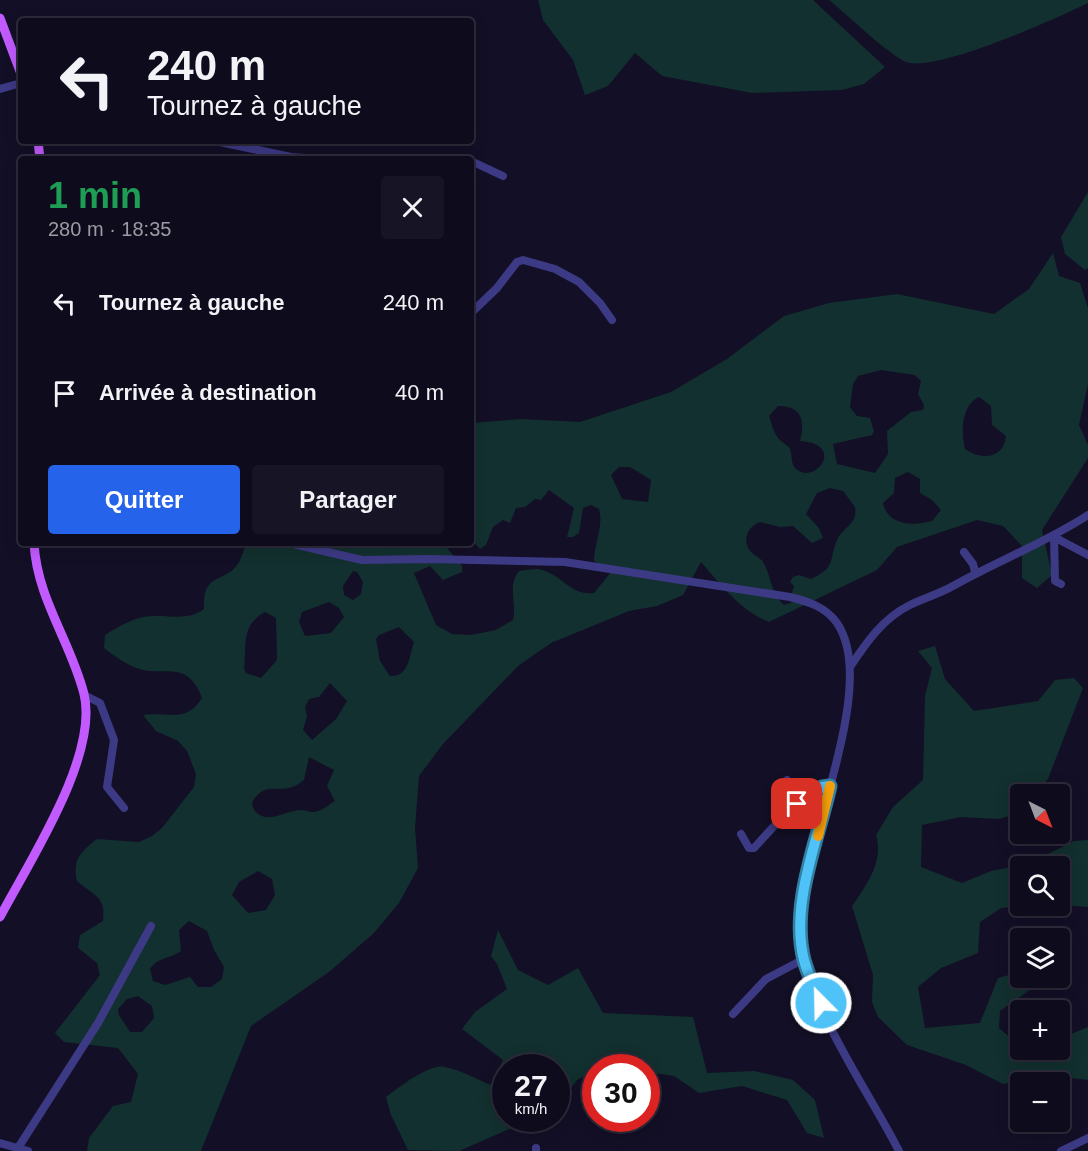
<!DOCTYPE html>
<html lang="fr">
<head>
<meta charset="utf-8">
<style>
  :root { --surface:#0e0b1c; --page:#171425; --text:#f1f3f6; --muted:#9b9ba3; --line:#2e2b3b; --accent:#2563eb }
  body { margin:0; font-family:Arial,sans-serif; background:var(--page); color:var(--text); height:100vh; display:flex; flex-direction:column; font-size:22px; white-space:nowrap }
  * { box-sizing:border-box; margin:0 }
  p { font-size:20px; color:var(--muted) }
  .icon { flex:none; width:33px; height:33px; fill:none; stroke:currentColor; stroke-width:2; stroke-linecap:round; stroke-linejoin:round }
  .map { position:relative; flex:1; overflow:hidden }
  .sheet { position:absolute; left:18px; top:156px; width:456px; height:390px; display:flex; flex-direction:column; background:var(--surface); border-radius:6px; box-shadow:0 3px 15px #0003,0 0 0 2px var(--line) }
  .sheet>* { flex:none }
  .top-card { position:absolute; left:18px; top:18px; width:456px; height:126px; border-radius:6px; box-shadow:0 3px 15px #0003,0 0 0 2px var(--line); background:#0e0b1c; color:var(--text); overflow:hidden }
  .needle { width:39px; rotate:138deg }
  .buttons { position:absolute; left:1010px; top:784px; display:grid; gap:12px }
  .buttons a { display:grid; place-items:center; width:60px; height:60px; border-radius:6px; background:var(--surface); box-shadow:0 3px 15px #0003,0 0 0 2px var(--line); font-size:30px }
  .speed { position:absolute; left:492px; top:1054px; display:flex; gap:12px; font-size:30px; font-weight:700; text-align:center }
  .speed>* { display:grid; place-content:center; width:78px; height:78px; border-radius:50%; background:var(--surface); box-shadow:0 3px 15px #0003,0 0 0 2px var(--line); line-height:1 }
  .speed small { font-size:15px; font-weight:400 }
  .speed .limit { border:9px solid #d22; background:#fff; color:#111 }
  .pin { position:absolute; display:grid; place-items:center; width:51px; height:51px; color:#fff; margin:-26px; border-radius:12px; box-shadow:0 3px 9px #0006 }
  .me { position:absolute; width:66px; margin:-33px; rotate:337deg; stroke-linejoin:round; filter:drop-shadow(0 0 4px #0008) }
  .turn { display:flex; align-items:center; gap:21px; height:126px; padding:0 30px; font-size:27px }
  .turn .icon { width:78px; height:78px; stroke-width:2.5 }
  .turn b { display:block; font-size:42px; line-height:51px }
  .round { display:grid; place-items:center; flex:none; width:63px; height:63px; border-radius:6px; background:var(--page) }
  .overview { display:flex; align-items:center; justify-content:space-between; height:102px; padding:0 30px }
  h1 { font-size:36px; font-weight:800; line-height:45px; color:#1e9e55 }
  .button { display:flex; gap:12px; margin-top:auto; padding:12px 30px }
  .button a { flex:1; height:69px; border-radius:6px; background:var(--accent); color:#fff; font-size:24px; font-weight:800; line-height:69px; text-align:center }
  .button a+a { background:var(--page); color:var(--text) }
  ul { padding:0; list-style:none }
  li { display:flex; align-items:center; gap:18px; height:90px; padding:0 30px }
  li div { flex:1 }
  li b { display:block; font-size:22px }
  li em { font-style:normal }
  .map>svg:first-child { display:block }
</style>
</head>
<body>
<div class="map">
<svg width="1088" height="1151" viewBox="0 0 1088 1151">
  <rect width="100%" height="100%" fill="#130f26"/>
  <path fill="#12302f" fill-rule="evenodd" d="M 538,0 L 813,0 L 885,67 L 864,84 L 842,90 L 752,93 L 662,76 L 635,53 L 608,86 L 585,95 L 573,60 L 543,20 Z
    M 829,0 L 1088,0 L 1088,3 C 1058,18 929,76 904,61 C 882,49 850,17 829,0 Z
    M 1088,192 L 1088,268 L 1085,270 L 1065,254 L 1061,237 Z
    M 1053,253 L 1059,276 L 1080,283 L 1088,308 L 1088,384 L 1079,425 L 1088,445 L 1088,458 L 1042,530 L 1052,575 L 1037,588 L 1022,578 L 1022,546 L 1003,526 L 977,520 L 897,547 L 877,570 L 769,622 C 741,611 721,585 701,562 L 683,595 L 657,606 L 629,611 L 551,643 L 518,666 L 443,744 L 419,776 L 415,828 L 418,868 L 399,903 L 374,933 L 329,972 L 251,1026 L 201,1151 L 87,1151 L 89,1138 L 113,1106 L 131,1102 L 138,1074 L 118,1048 L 64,1042 L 55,1033 L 100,975 L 97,963 L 78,948 L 80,935 L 103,921 C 106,896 94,896 77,881 C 72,859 81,852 97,839 L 139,842 L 152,836 L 162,828 L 194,787 L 196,774 L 187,751 L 178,741 L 156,731 L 143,715 C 168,711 186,724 202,698 C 187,658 164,678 136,668 C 124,663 113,655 104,648 L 105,635 C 120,626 135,616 153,616 C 173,615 187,621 204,609 C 202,570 227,584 239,562 C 242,557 244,549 246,543 L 380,543 C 386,551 396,549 403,543 L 443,543 L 462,566 L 462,572 L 443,580 L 430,566 L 414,573 L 436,625 L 452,634 L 471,635 L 496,630 L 513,620 C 517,604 507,585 519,571 C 525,570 532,569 538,569 C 562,573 569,596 594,593 L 611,572 L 594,561 C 594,544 604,525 599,509 L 591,505 L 583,508 L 579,533 L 573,537 L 567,537 L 574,508 L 549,490 L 541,500 L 535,499 L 525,507 L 516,508 L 510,523 L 503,520 L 493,527 L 486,545 L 480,549 L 471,539 L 471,423 L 521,419 L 580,422 L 671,392 L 727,359 L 784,316 L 829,303 L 897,294 L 994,314 L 1029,289 ZM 881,370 L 915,375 L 921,381 L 918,394 L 924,405 L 923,410 L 911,412 L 887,431 L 888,454 L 875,473 L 837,464 L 833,444 L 872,435 L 874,431 L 870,418 L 857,416 L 850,407 L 853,384 L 858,376 ZM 979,397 L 991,406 L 992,425 L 1006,436 C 1003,460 981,460 965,449 C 961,433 961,405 979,397 ZM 778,406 C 803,406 805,422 800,441 C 847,444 815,486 796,469 C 790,464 793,454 789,447 C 789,447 782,442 781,441 C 774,435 772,425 769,416 ZM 619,467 L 630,467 L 651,480 L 648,502 L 622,499 L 611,475 ZM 908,472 L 920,479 L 920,493 L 932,500 L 941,510 L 932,521 C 913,526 888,526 883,503 L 894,493 L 895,478 ZM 830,488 L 843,491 L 855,507 C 858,523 845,526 838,538 C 828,558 838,567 811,579 L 799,575 L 793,577 L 790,582 L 794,586 L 792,592 L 796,601 L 784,605 C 770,592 772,577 763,562 C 760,557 752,555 749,549 C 742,538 749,526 760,522 L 780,527 L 793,526 L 812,543 L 823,538 L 819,528 L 806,514 L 817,493 ZM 353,571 L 357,572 L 363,582 L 361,594 L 353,600 L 344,595 L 343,586 ZM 329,602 L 339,608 L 344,617 L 331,633 L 305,636 L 299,622 L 302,612 ZM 265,612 L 276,618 L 277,660 L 261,678 L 246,673 L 244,669 C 247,645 240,626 265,612 ZM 399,627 L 414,642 C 409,657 409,677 390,676 L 380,661 L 376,639 L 379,635 ZM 330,683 L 347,701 L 336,719 L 312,740 L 303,730 L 307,716 L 305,707 L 309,699 L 319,697 ZM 309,757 L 334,770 L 327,786 L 335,801 C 328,805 322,811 314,812 C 309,812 304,810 300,810 C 285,811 267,825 255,811 C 252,807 251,803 254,799 C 270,778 281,799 304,780 ZM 258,871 L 272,879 L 275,895 L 266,910 L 248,913 L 232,895 L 239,882 ZM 189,921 L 207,931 L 214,950 L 224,967 L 222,979 L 211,987 L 198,987 L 190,977 L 165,985 L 153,981 L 150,969 C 158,957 170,959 181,951 L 179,930 ZM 138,996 L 152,1006 L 154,1018 L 142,1032 L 130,1032 L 119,1015 L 118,1009 L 127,999 Z
    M 935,646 L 945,679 L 974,711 L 1038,701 L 1055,680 L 1074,678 L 1083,688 L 1048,779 L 1034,795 L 1020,795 L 1018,813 L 999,819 L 961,817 L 922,825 L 921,867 L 962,883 L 991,871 L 1028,864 L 1074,841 L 1088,840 L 1088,907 L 1059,905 L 1059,867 L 1020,867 L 1021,906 L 1001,908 L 980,922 L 978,953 L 941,968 L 918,987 L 925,1028 L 980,1023 L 998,978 L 1020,972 L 1020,978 L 1027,978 L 1034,987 L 1000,1011 L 999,1028 L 1020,1046 L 1020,1050 L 1059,1050 L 1059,1039 L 1088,1027 L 1088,1080 L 1053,1076 L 1003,1084 L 966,1065 L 907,1045 L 878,1017 L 872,1002 L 873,975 L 852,906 C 867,885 884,861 876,835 L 893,807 L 923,780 L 925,696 L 932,668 L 918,651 Z
    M 498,930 L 518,970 L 548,985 L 578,968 L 603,1013 L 693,1017 L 707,1073 L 754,1071 L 793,1080 L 815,1100 L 824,1138 L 807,1133 L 787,1100 L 742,1086 L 699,1093 L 674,1076 L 647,1072 L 646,1068 L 608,1065 L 596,1068 L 595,1071 L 577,1080 L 557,1107 L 556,1068 L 506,1068 L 506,1119 L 532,1119 L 459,1151 L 408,1150 L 391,1115 L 386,1097 C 398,1088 430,1063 445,1067 C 461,1070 476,1079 491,1085 L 503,1060 L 462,1029 L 475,1012 L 507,989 L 497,964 L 491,956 Z"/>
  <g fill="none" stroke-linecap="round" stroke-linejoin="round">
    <path stroke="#3d3a85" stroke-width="8" d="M 0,89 L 21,83
      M 215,141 L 291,157 L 319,159
      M 471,161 L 503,176
      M 471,313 L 497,288 L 517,262 L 523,260 L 555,269 L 579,282 L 600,303 L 612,320
      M 1054,537 L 1055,581 L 1061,584
      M 1054,537 L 1088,555
      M 289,543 L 362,560 L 428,559 L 565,562 L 790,597 C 807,601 826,607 837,623 C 883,691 791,860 802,942 C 811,1013 867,1088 899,1151
      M 964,552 L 973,564 L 975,572
      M 850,667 C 866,643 883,618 910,605 C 924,598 939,594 953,586 C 997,561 1045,543 1088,515
      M 84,695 L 100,703 L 114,740 L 107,787 L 124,808
      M 787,780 L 796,797 L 797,804
      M 741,834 L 749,848 L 754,848 C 772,829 804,789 830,786
      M 733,1014 L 766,979 L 804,959
      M 0,1143 L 28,1151
      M 18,1148 L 98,1023 L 151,926
      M 536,1148 L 536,1151
      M 1061,1151 L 1088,1138"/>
    <path stroke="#c25bff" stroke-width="9" d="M 0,18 L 21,74
      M 38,141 L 40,159
      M 0,917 C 29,862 99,756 84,694 C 71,642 37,599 34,543"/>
  </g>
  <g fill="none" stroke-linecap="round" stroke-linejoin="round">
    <g stroke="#337fa1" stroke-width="15">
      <path id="route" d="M 797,804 L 822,787 L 830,786 C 818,840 790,904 804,960 C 808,975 815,989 821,1003"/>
    </g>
    <use href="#route" stroke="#4fc3f7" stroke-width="10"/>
    <path stroke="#f59e0b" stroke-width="10" d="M 818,836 L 830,786"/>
  </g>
</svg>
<div class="buttons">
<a><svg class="needle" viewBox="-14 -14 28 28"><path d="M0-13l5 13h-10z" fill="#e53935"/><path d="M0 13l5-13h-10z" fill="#9b9ba3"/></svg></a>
<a><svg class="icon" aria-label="search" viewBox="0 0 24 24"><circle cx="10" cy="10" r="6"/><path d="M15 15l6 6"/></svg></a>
<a><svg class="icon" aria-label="layers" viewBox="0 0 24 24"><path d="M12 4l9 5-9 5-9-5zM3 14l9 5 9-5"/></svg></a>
<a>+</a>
<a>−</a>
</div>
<div class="speed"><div>27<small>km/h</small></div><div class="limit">30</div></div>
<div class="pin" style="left:797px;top:804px;background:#d93025"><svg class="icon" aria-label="arrive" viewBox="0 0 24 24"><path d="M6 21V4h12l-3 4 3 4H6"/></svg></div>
<svg class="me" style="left:821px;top:1003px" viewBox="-20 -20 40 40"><circle r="17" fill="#4fc3f7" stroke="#fff" stroke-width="3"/><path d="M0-11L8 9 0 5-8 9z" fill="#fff"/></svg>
<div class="top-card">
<div class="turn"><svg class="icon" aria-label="left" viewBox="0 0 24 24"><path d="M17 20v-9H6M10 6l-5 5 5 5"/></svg><div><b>240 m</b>Tournez à gauche</div></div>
</div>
<section class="sheet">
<div class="overview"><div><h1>1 min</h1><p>280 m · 18:35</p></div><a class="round"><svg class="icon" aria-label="close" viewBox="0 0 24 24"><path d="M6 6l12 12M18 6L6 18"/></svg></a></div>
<ul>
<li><svg class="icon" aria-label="left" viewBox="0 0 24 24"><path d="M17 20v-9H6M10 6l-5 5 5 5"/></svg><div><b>Tournez à gauche</b></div><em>240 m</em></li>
<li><svg class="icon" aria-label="arrive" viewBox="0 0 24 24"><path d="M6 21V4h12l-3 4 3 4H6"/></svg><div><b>Arrivée à destination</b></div><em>40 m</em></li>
</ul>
<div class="button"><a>Quitter</a><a>Partager</a></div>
</section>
</div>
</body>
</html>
